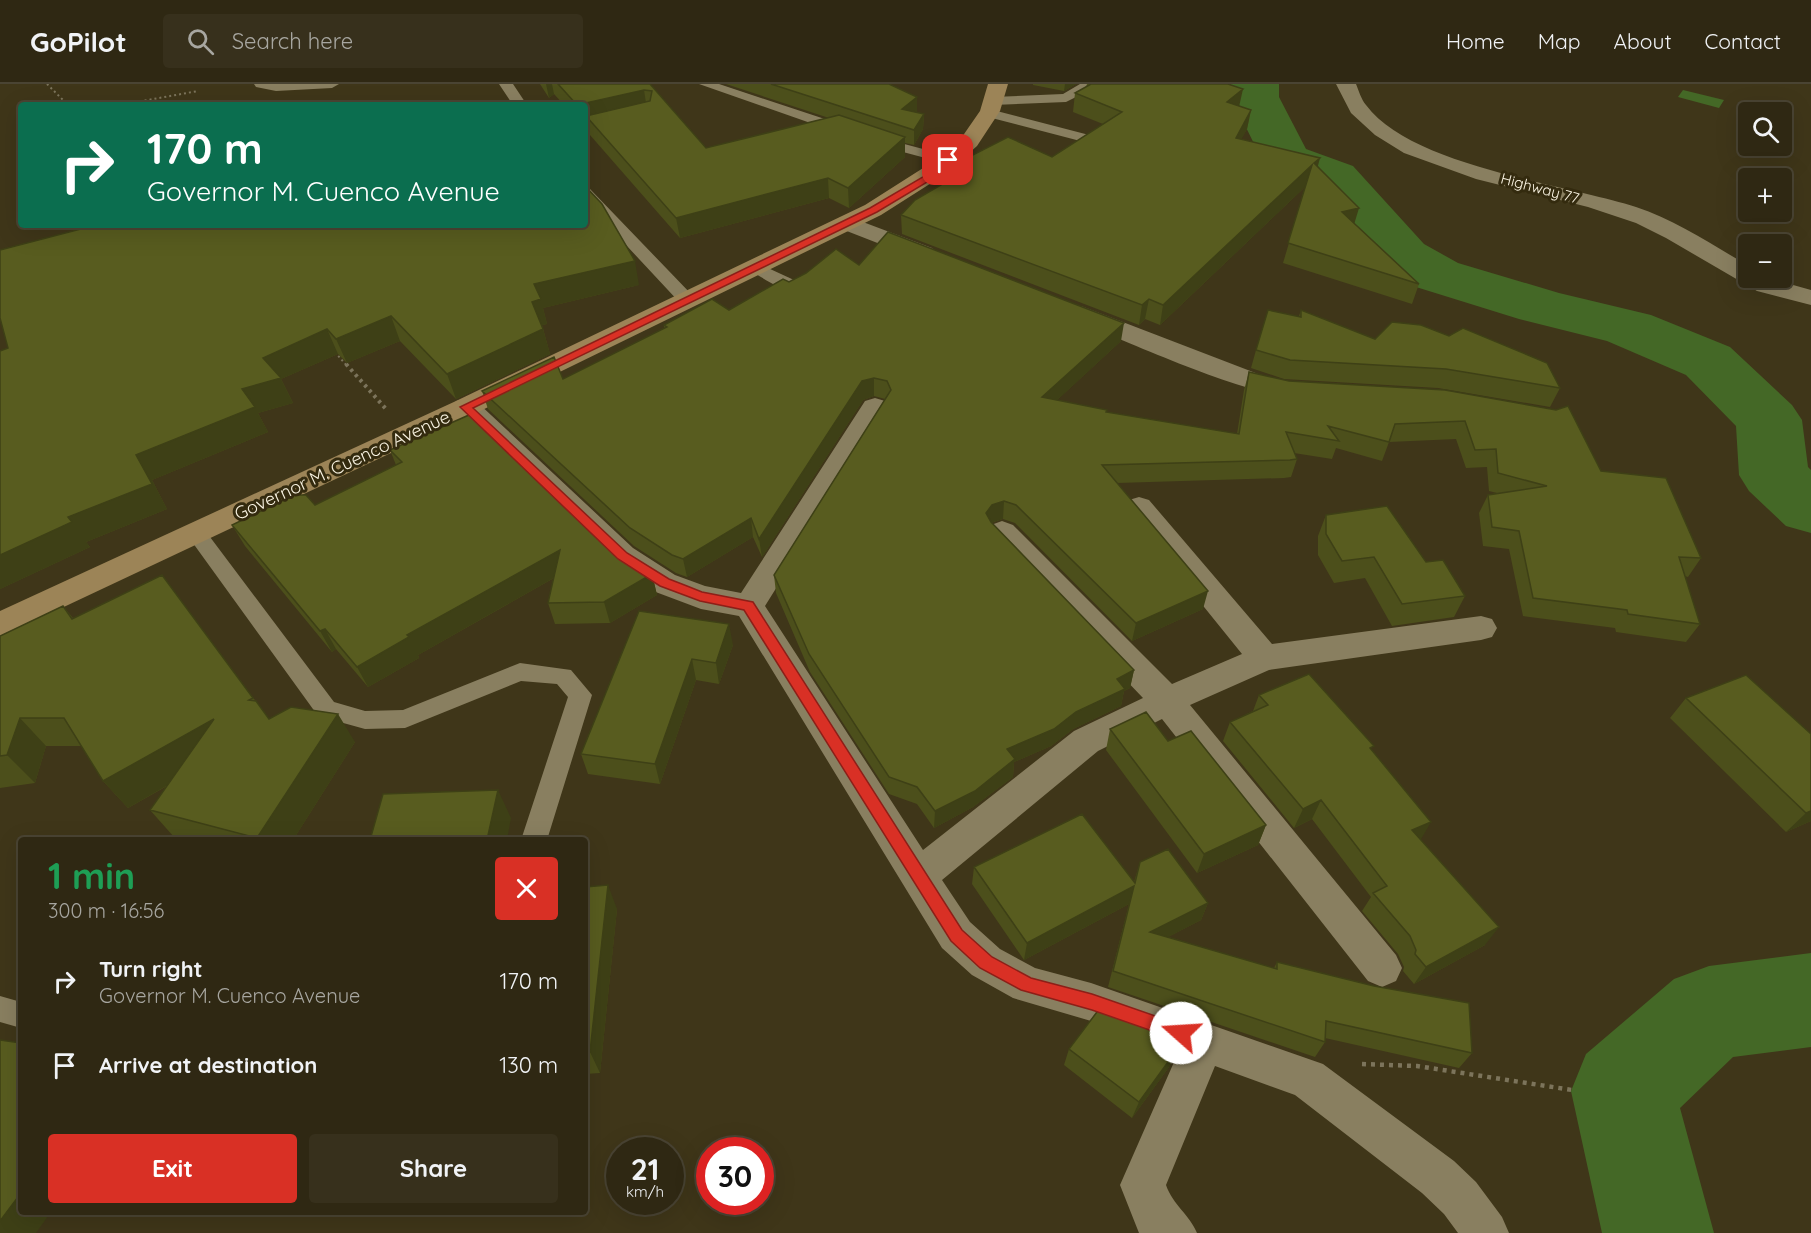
<!DOCTYPE html>
<html lang="en">
<head>
<meta charset="utf-8">
<style>
  :root { --surface:#2f2813; --page:#37301c; --text:#f1f3f6; --muted:#a7a6a0; --line:#4a4433; --accent:#d93025 }
  body { margin:0; font-family:Quicksand,sans-serif; background:var(--page); color:var(--text); height:100vh; display:flex; flex-direction:column; font-size:22px; white-space:nowrap }
  * { box-sizing:border-box; margin:0 }
  p { font-size:20px; color:var(--muted) }
  .icon { flex:none; width:33px; height:33px; fill:none; stroke:currentColor; stroke-width:2; stroke-linecap:round; stroke-linejoin:round }
  .map { position:relative; flex:1; overflow:hidden }
  .panel { position:absolute; left:18px; top:753px; width:570px; height:378px; display:flex; flex-direction:column; background:var(--surface); border-radius:6px; box-shadow:0 6px 24px #0002,0 0 0 2px var(--line) }
  .panel>* { flex:none }
  .guide { position:absolute; left:18px; top:18px; width:570px; height:126px; border-radius:6px; box-shadow:0 6px 24px #0002,0 0 0 2px var(--line); background:#0b6e4f; color:#fff; overflow:hidden }
  .buttons { position:absolute; left:1738px; top:18px; display:grid; gap:12px }
  .buttons a { display:grid; place-items:center; width:54px; height:54px; border-radius:6px; background:var(--surface); box-shadow:0 6px 24px #0002,0 0 0 2px var(--line); font-size:30px }
  .speed { position:absolute; left:606px; top:1053px; display:flex; gap:12px; font-size:30px; font-weight:700; text-align:center }
  .speed>* { display:grid; place-content:center; width:78px; height:78px; border-radius:50%; background:var(--surface); box-shadow:0 6px 24px #0002,0 0 0 2px var(--line); line-height:1 }
  .speed small { font-size:15px; font-weight:400 }
  .speed .limit { border:9px solid #d22; background:#fff; color:#111 }
  .pin { position:absolute; display:grid; place-items:center; width:51px; height:51px; color:#fff; margin:-26px; border-radius:12px; box-shadow:0 3px 9px #0006 }
  .me { position:absolute; width:66px; margin:-33px; rotate:289deg; stroke-linejoin:round; filter:drop-shadow(0 0 4px #0008) }
  .turn { display:flex; align-items:center; gap:21px; height:126px; padding:0 30px; font-size:27px }
  .turn .icon { width:78px; height:78px; stroke-width:2.5 }
  .turn b { display:block; font-size:42px; line-height:51px }
  .round { display:grid; place-items:center; flex:none; width:63px; height:63px; border-radius:6px; background:var(--page) }
  .overview { display:flex; align-items:center; justify-content:space-between; height:102px; padding:0 30px }
  h1 { font-size:36px; font-weight:800; line-height:45px; color:#1e9e55 }
  .cta { display:flex; gap:12px; margin-top:auto; padding:12px 30px }
  .cta a { flex:1; height:69px; border-radius:6px; background:var(--accent); color:#fff; font-size:24px; font-weight:800; line-height:69px; text-align:center }
  .cta a+a { background:var(--page); color:var(--text) }
  ul { padding:0; list-style:none }
  li { display:flex; align-items:center; gap:18px; height:84px; padding:0 30px }
  li div { flex:1 }
  li b { display:block; font-size:22px }
  li em { font-style:normal }
  header { display:flex; align-items:center; gap:36px; box-sizing:border-box; height:84px; padding:0 30px; background:var(--surface); border-bottom:2px solid var(--line) }
  header strong { font-size:28px }
  nav { display:flex; gap:33px; margin-inline-start:auto; font-size:21px }
  .search { width:420px; height:54px; background:var(--page); display:flex; align-items:center; gap:15px; box-sizing:border-box; padding:0 21px; border-radius:6px; color:var(--muted); font-size:22px }
  .map>svg:first-child { display:block }
</style>
</head>
<body>
<header>
<strong>GoPilot</strong>
<div class="search"><svg class="icon" aria-label="search" viewBox="0 0 24 24"><circle cx="10" cy="10" r="6"/><path d="M15 15l6 6"/></svg>Search here</div>
<nav><a>Home</a><a>Map</a><a>About</a><a>Contact</a></nav>
</header>
<div class="map">
<svg width="1811" height="1149" viewBox="0 0 1811 1149">
  <rect width="100%" height="100%" fill="#3f3619"/>
  <path fill="#446826" d="M 1683,6 L 1724,16 L 1719,24 L 1678,13 Z"/>
  <g fill="none" stroke-linecap="round" stroke-linejoin="round">
    <path fill="#446826" fill-rule="evenodd" d="M 1231,0 L 1279,0 L 1279,13 L 1306,65 L 1353,82 L 1424,160 L 1458,179 L 1559,209 L 1651,231 L 1730,263 L 1792,321 L 1802,336 L 1808,383 L 1811,386 L 1811,449 L 1786,442 L 1749,407 L 1739,391 L 1736,342 L 1686,291 L 1607,257 L 1519,235 L 1416,203 L 1384,184 L 1315,104 L 1267,86 L 1231,13 Z
      M 1811,869 L 1811,963 L 1733,973 L 1680,1024 L 1714,1149 L 1602,1149 L 1571,1007 L 1586,970 L 1674,895 L 1709,882 Z"/>
    <path stroke="#7c745b" stroke-width="2" stroke-dasharray="2 3" stroke-linecap="butt" d="M 47,0 L 68,21
      M 120,21 L 198,7
      M 335,268 L 347,282"/>
    <path stroke="#7c745b" stroke-width="4" stroke-dasharray="3 4" stroke-linecap="butt" d="M 346,280 L 386,325"/>
    <path stroke="#7c745b" stroke-width="4.5" stroke-dasharray="4 5" stroke-linecap="butt" d="M 1362,980 L 1417,982 L 1572,1006"/>
    <path fill="#897f60" fill-rule="evenodd" d="M 254,0 L 339,0 L 332,4 L 276,7 L 256,3 Z
      M 499,0 L 513,0 L 527,21 L 513,21 Z
      M 699,0 L 719,0 L 849,43 L 851,46 L 849,49 L 839,49 Z
      M 1080,0 L 1114,0 L 1112,3 L 1088,7 L 1066,18 L 993,21 L 986,17 L 993,13 L 1063,10 Z
      M 989,25 L 1093,52 L 1095,55 L 1088,59 L 984,32 L 984,26 Z
      M 878,53 L 953,73 L 955,76 L 948,80 L 873,60 L 871,57 L 873,54 Z
      M 585,103 L 590,105 L 693,212 L 695,216 L 693,220 L 681,220 L 585,117 Z
      M 755,178 L 794,196 L 807,191 L 815,196 C 797,220 769,197 749,186 L 747,183 Z
      M 197,443 L 204,445 L 334,618 L 365,627 L 403,626 L 520,579 L 571,586 L 592,611 L 547,756 L 521,756 L 568,613 L 557,600 L 521,597 L 405,644 L 365,645 L 318,632 L 190,455 L 187,450 L 190,445 Z
      M 0,912 L 21,918 L 21,944 L 0,938 Z"/>
    <path fill="#897f60" fill-rule="evenodd" d="M 1336,0 L 1356,0 C 1359,7 1361,15 1366,21 C 1411,82 1564,100 1636,123 C 1676,136 1712,161 1749,182 L 1749,194 L 1768,194 L 1811,206 L 1811,221 L 1757,207 L 1666,154 L 1636,139 L 1588,123 L 1476,95 L 1404,69 L 1375,51 L 1351,29 Z
      M 847,132 L 932,164 L 936,169 L 932,174 L 916,174 L 839,144 L 836,139 L 839,134 Z
      M 1081,222 L 1266,293 L 1298,299 L 1302,305 L 1298,311 C 1262,320 1115,252 1072,235 L 1068,230 L 1072,225 Z
      M 466,314 L 476,317 L 633,464 L 675,491 L 705,502 L 741,509 L 865,317 L 875,314 L 885,317 L 889,323 L 765,522 L 923,766 L 1074,647 L 1143,614 L 991,455 L 987,448 L 991,441 L 1002,437 L 1013,441 L 1172,600 L 1242,570 L 1129,430 L 1124,423 L 1129,416 L 1139,413 L 1149,416 L 1272,560 L 1481,532 L 1492,535 L 1497,544 L 1492,553 L 1481,556 L 1269,586 L 1190,621 L 1396,871 L 1402,884 L 1396,897 L 1382,903 L 1368,897 L 1162,635 L 1098,667 L 942,796 L 970,838 L 1000,865 L 1035,884 L 1091,899 L 1323,980 L 1454,1077 L 1476,1098 L 1502,1133 L 1509,1149 L 1458,1149 L 1444,1130 L 1422,1109 L 1295,1011 L 1215,982 L 1166,1101 C 1173,1121 1189,1130 1197,1149 L 1139,1149 L 1120,1101 L 1178,969 L 1091,937 L 1013,914 L 972,891 L 942,864 L 739,532 L 701,525 L 653,507 L 611,480 L 456,329 L 452,323 L 456,317 Z"/>
    <path fill="#9c8457" fill-rule="evenodd" d="M 988,0 L 1008,0 L 1000,27 L 977,62 L 947,89 L 881,131 L 476,329 L 0,553 L 0,527 L 456,317 L 865,121 L 931,79 L 962,53 L 980,27 Z"/>
  </g>
  <path fill="#4c4f1b" d="M 540,0 L 650,0 L 706,64 L 829,34 L 726,0 L 889,0 L 917,29 L 924,30 L 923,45 L 914,61 L 905,59 L 905,73 L 849,124 L 829,114 L 680,154 L 590,51 L 588,39 L 585,40 L 585,21 L 564,21 L 554,10 L 549,14 Z
    M 1033,0 L 1076,0 L 1064,7 L 1033,1 Z
    M 1087,0 L 1228,0 L 1240,23 L 1251,26 L 1247,45 L 1241,55 L 1318,82 L 1355,140 L 1419,200 L 1412,220 L 1283,179 L 1306,102 L 1160,241 L 1145,235 L 1139,241 L 902,150 L 901,131 L 953,94 L 953,81 L 1052,73 L 1103,40 L 1073,28 L 1075,9 L 1086,3 Z
    M 859,181 L 1121,257 L 1057,316 L 1107,328 L 1237,350 L 1244,306 L 1249,288 L 1289,297 L 1445,306 L 1601,387 L 1701,474 L 1688,493 L 1685,492 L 1700,540 L 1686,558 L 1616,548 L 1615,544 L 1523,532 L 1509,465 L 1483,462 L 1479,429 L 1488,411 L 1497,409 L 1489,407 L 1487,383 L 1466,384 L 1456,355 L 1389,358 L 1382,377 L 1336,364 L 1332,375 L 1294,369 L 1297,375 L 1291,393 L 1284,394 L 1117,399 L 1203,525 L 1132,557 L 1015,439 L 1003,435 L 991,439 L 1134,586 L 1130,604 L 1124,607 L 1121,622 L 1073,645 L 1051,662 L 1014,678 L 1013,693 L 973,723 L 934,744 L 917,720 L 889,710 L 810,588 L 776,509 L 774,491 L 885,315 L 874,312 L 863,316 L 762,473 L 753,453 L 687,493 L 676,489 L 634,462 L 488,325 L 482,307 L 563,295 L 664,244 L 664,241 L 729,226 L 789,198 Z
    M 639,201 L 543,224 L 547,240 L 542,241 L 550,270 L 456,315 L 400,257 L 347,279 L 338,270 L 281,295 L 293,319 L 258,329 L 268,348 L 152,396 L 167,425 L 86,458 L 90,463 L 0,505 L 0,267 Z
    M 1301,226 L 1375,255 L 1560,304 L 1550,323 L 1438,304 L 1284,295 L 1251,284 L 1256,266 L 1299,232 Z
    M 390,366 L 604,461 L 652,490 L 657,511 L 610,539 L 555,540 L 548,519 L 554,494 L 418,571 L 419,574 L 368,603 L 336,565 L 332,568 L 245,462 L 232,441 L 315,421 L 396,381 Z
    M 1326,431 L 1426,478 L 1465,512 L 1454,533 L 1392,542 L 1365,494 L 1334,499 L 1318,471 L 1318,452 Z
    M 162,491 L 269,635 L 355,658 L 293,756 L 184,756 L 174,753 L 150,726 L 167,702 L 128,724 L 103,697 L 82,662 L 46,662 L 35,699 L 0,704 L 0,552 L 63,522 L 73,534 Z
    M 639,527 L 733,561 L 719,600 L 696,596 L 660,700 L 588,690 L 581,670 Z
    M 1746,591 L 1811,737 L 1786,748 L 1670,634 L 1686,614 Z
    M 1259,611 L 1372,666 L 1420,756 L 1485,861 L 1414,900 L 1403,887 L 1404,883 L 1398,870 L 1362,827 L 1371,813 L 1312,735 L 1294,744 L 1223,657 L 1230,638 L 1253,627 Z
    M 1110,645 L 1168,657 L 1266,741 L 1258,761 L 1197,789 L 1106,666 Z
    M 1140,778 L 1208,819 L 1201,836 L 1168,853 L 1274,884 L 1277,878 L 1472,969 L 1459,984 L 1325,954 L 1325,958 L 1315,973 L 1108,903 L 1129,820 L 1024,876 L 972,800 L 974,783 L 1134,798 Z
    M 585,803 L 617,825 L 600,989 L 585,990 Z
    M 1182,954 L 1169,983 L 1132,1034 L 1064,981 L 1069,965 Z"/>
  <path fill="#3e4016" d="M 546,0 L 552,0 L 554,10 L 549,14 Z
    M 1065,0 L 1076,0 L 1064,7 Z
    M 1243,5 L 1239,23 L 1227,18 Z
    M 644,6 L 647,25 L 586,32 L 588,39 L 585,40 L 585,21 L 580,21 L 580,20 Z
    M 917,13 L 917,29 L 902,25 Z
    M 1251,26 L 1247,45 L 1232,73 L 1236,54 Z
    M 924,30 L 923,45 L 914,61 L 914,46 Z
    M 905,53 L 905,73 L 849,124 L 848,104 Z
    M 1320,74 L 1315,93 L 1314,79 Z
    M 1312,81 L 1307,101 L 1160,241 L 1163,221 Z
    M 828,94 L 829,114 L 680,154 L 676,134 Z
    M 1359,124 L 1353,144 L 1342,128 Z
    M 635,177 L 639,201 L 543,224 L 547,240 L 539,242 L 532,218 L 534,200 Z
    M 1149,215 L 1145,235 L 1139,241 L 1142,221 Z
    M 391,232 L 400,257 L 347,279 L 336,255 Z
    M 1124,239 L 1121,257 L 1040,332 L 1042,313 Z
    M 327,245 L 338,270 L 281,295 L 293,319 L 258,329 L 268,348 L 152,396 L 167,425 L 86,458 L 90,463 L 0,505 L 0,471 L 68,433 L 136,371 L 242,305 L 263,274 Z
    M 543,245 L 550,270 L 456,315 L 447,290 Z
    M 874,294 L 874,312 L 863,316 L 762,473 L 759,455 L 862,297 Z
    M 1004,417 L 1003,435 L 990,439 L 986,429 L 992,421 Z
    M 751,434 L 753,453 L 687,493 L 683,475 Z
    M 560,466 L 566,487 L 418,571 L 419,574 L 368,603 L 357,583 L 407,551 Z
    M 652,490 L 657,511 L 610,539 L 604,518 Z
    M 1208,507 L 1203,525 L 1132,557 L 1136,539 Z
    M 729,540 L 733,561 L 719,600 L 716,579 Z
    M 325,545 L 336,565 L 332,568 L 320,547 Z
    M 692,575 L 696,596 L 660,700 L 655,680 Z
    M 1134,586 L 1130,604 L 1124,607 L 1121,622 L 1073,645 L 1051,662 L 1014,678 L 1013,693 L 973,723 L 934,744 L 935,727 L 1007,665 L 1117,595 Z
    M 338,630 L 355,658 L 293,756 L 259,756 L 257,754 Z
    M 20,634 L 46,662 L 35,699 L 7,671 Z
    M 214,635 L 234,663 L 128,724 L 103,697 Z
    M 498,706 L 511,734 L 507,756 L 487,756 Z
    M 1321,716 L 1312,735 L 1294,744 L 1303,725 Z
    M 1811,727 L 1811,737 L 1786,748 L 1806,729 Z
    M 1431,738 L 1420,757 L 1412,746 Z
    M 1266,741 L 1258,761 L 1197,789 L 1204,770 Z
    M 608,801 L 617,825 L 600,989 L 590,968 Z
    M 1134,802 L 1129,820 L 1024,876 L 1027,859 Z
    M 1208,819 L 1201,836 L 1145,865 L 1150,848 Z
    M 1499,843 L 1485,861 L 1414,900 L 1426,883 Z
    M 1176,967 L 1169,983 L 1132,1034 L 1139,1018 Z
    M 21,1109 L 21,1128 L 51,1128 L 36,1149 L 0,1149 L 0,1137 Z"/>
  <path fill="#585c1f" stroke="#3e4016" stroke-width="1.5" d="M 558,0 L 650,0 L 706,64 L 839,31 L 905,53 L 848,104 L 828,94 L 676,134 L 586,32 L 650,17 L 652,7 L 644,6 L 577,21 Z
    M 771,0 L 889,0 L 917,13 L 902,25 L 924,30 L 914,46 Z
    M 1091,0 L 1228,0 L 1243,5 L 1227,18 L 1251,26 L 1236,54 L 1320,74 L 1314,79 L 1359,124 L 1342,128 L 1419,200 L 1288,159 L 1312,81 L 1163,221 L 1149,215 L 1142,221 L 901,131 L 915,116 L 958,91 L 953,81 L 1008,53 L 1052,73 L 1122,28 L 1075,9 Z
    M 585,102 L 602,120 L 635,177 L 534,200 L 541,215 L 532,218 L 543,245 L 447,290 L 391,232 L 336,255 L 327,245 L 263,274 L 281,294 L 242,305 L 255,323 L 136,371 L 152,400 L 68,433 L 72,438 L 0,471 L 0,267 L 8,264 L 0,234 L 0,166 L 96,141 L 585,141 Z
    M 888,148 L 1124,239 L 1042,313 L 1107,326 L 1106,328 L 1239,350 L 1249,288 L 1289,297 L 1445,306 L 1556,326 L 1568,322 L 1601,387 L 1666,394 L 1701,474 L 1679,473 L 1700,540 L 1628,530 L 1627,526 L 1533,514 L 1519,447 L 1492,443 L 1488,411 L 1547,402 L 1498,389 L 1496,365 L 1475,366 L 1465,337 L 1395,340 L 1389,358 L 1328,342 L 1339,357 L 1286,348 L 1297,375 L 1290,376 L 1102,381 L 1208,507 L 1136,539 L 1016,421 L 1004,417 L 992,421 L 986,429 L 991,438 L 1134,586 L 1117,595 L 1125,605 L 1076,628 L 1054,645 L 1007,665 L 1015,675 L 975,707 L 935,727 L 917,703 L 889,693 L 809,570 L 774,491 L 891,306 L 887,297 L 874,294 L 862,297 L 759,455 L 751,434 L 683,475 L 672,471 L 630,444 L 482,307 L 554,273 L 563,295 L 667,243 L 664,241 L 712,215 L 729,226 L 783,195 L 789,198 L 806,189 L 836,165 L 859,181 Z
    M 1268,226 L 1301,233 L 1301,226 L 1375,255 L 1392,238 L 1421,241 L 1449,252 L 1463,244 L 1547,279 L 1560,304 L 1446,285 L 1290,276 L 1256,266 Z
    M 469,331 L 604,461 L 652,490 L 604,518 L 548,519 L 560,466 L 407,551 L 409,553 L 357,583 L 325,545 L 320,547 L 232,441 L 294,411 L 306,411 L 315,421 L 402,378 L 390,366 Z
    M 1387,422 L 1426,478 L 1443,476 L 1465,512 L 1402,520 L 1374,473 L 1342,477 L 1326,450 L 1326,431 Z
    M 162,491 L 253,614 L 249,616 L 256,617 L 269,635 L 291,623 L 338,630 L 257,754 L 150,726 L 214,635 L 103,697 L 64,634 L 20,634 L 7,671 L 0,672 L 0,552 L 63,522 L 72,535 Z
    M 639,527 L 729,540 L 716,579 L 692,575 L 655,680 L 581,670 Z
    M 1309,590 L 1374,662 L 1370,664 L 1431,738 L 1412,746 L 1499,843 L 1426,883 L 1415,870 L 1416,866 L 1410,852 L 1373,809 L 1387,802 L 1321,716 L 1303,725 L 1230,638 L 1268,621 L 1259,611 Z
    M 1746,591 L 1811,650 L 1811,727 L 1806,729 L 1686,614 Z
    M 1146,628 L 1168,657 L 1191,647 L 1266,741 L 1204,770 L 1110,645 Z
    M 498,706 L 487,756 L 370,756 L 383,710 Z
    M 1082,730 L 1135,799 L 1140,778 L 1168,765 L 1208,819 L 1150,848 L 1277,885 L 1277,878 L 1374,902 L 1469,919 L 1472,969 L 1326,937 L 1325,958 L 1113,887 L 1134,802 L 1027,859 L 974,783 Z
    M 608,801 L 590,968 L 585,968 L 585,803 Z
    M 1100,924 L 1182,954 L 1176,967 L 1139,1018 L 1069,965 Z
    M 0,956 L 21,959 L 21,1109 L 0,1137 Z"/>
  <path fill="#d93025" stroke="#8d1f18" stroke-width="1.5" d="M 945,74 L 953,76 L 929,97 L 877,128 L 473,324 L 627,469 L 669,495 L 687,502 L 702,508 L 753,518 L 962,846 L 992,873 L 1031,894 L 1092,910 L 1187,943 L 1190,949 L 1187,955 L 1181,957 L 1092,926 L 1021,906 L 980,884 L 951,857 L 744,526 L 700,517 L 660,502 L 618,475 L 460,323 L 870,124 L 923,93 Z"/>
  <g text-anchor="middle" dominant-baseline="central" stroke-width="6" stroke-linejoin="round" paint-order="stroke">
    <g font-size="15" fill="#faf4e3" stroke="#342b0f">
      <text transform="translate(1540 104) rotate(15)">Highway 77</text>
    </g>
    <g font-size="18" fill="#faf4e3" stroke="#342b0f">
      <text transform="translate(342 381) rotate(-25)">Governor M. Cuenco Avenue</text>
    </g>
  </g>
</svg>
<div class="buttons">
<a><svg class="icon" aria-label="search" viewBox="0 0 24 24"><circle cx="10" cy="10" r="6"/><path d="M15 15l6 6"/></svg></a>
<a>+</a>
<a>−</a>
</div>
<div class="speed"><div>21<small>km/h</small></div><div class="limit">30</div></div>
<div class="pin" style="left:948px;top:76px;background:#d93025"><svg class="icon" aria-label="arrive" viewBox="0 0 24 24"><path d="M6 21V4h12l-3 4 3 4H6"/></svg></div>
<svg class="me" style="left:1181px;top:949px" viewBox="-20 -20 40 40"><circle r="19" fill="#fff"/><path d="M0-13L10 11 0 6-10 11z" fill="#d93025"/></svg>
<div class="guide">
<div class="turn"><svg class="icon" aria-label="right" viewBox="0 0 24 24"><path d="M7 20v-9h11M14 6l5 5-5 5"/></svg><div><b>170 m</b>Governor M. Cuenco Avenue</div></div>
</div>
<section class="panel">
<div class="overview"><div><h1>1 min</h1><p>300 m · 16:56</p></div><a class="round" style="background:#d93025;color:#fff"><svg class="icon" aria-label="close" viewBox="0 0 24 24"><path d="M6 6l12 12M18 6L6 18"/></svg></a></div>
<ul>
<li><svg class="icon" aria-label="right" viewBox="0 0 24 24"><path d="M7 20v-9h11M14 6l5 5-5 5"/></svg><div><b>Turn right</b><p>Governor M. Cuenco Avenue</p></div><em>170 m</em></li>
<li><svg class="icon" aria-label="arrive" viewBox="0 0 24 24"><path d="M6 21V4h12l-3 4 3 4H6"/></svg><div><b>Arrive at destination</b></div><em>130 m</em></li>
</ul>
<div class="cta"><a>Exit</a><a>Share</a></div>
</section>
</div>
</body>
</html>
